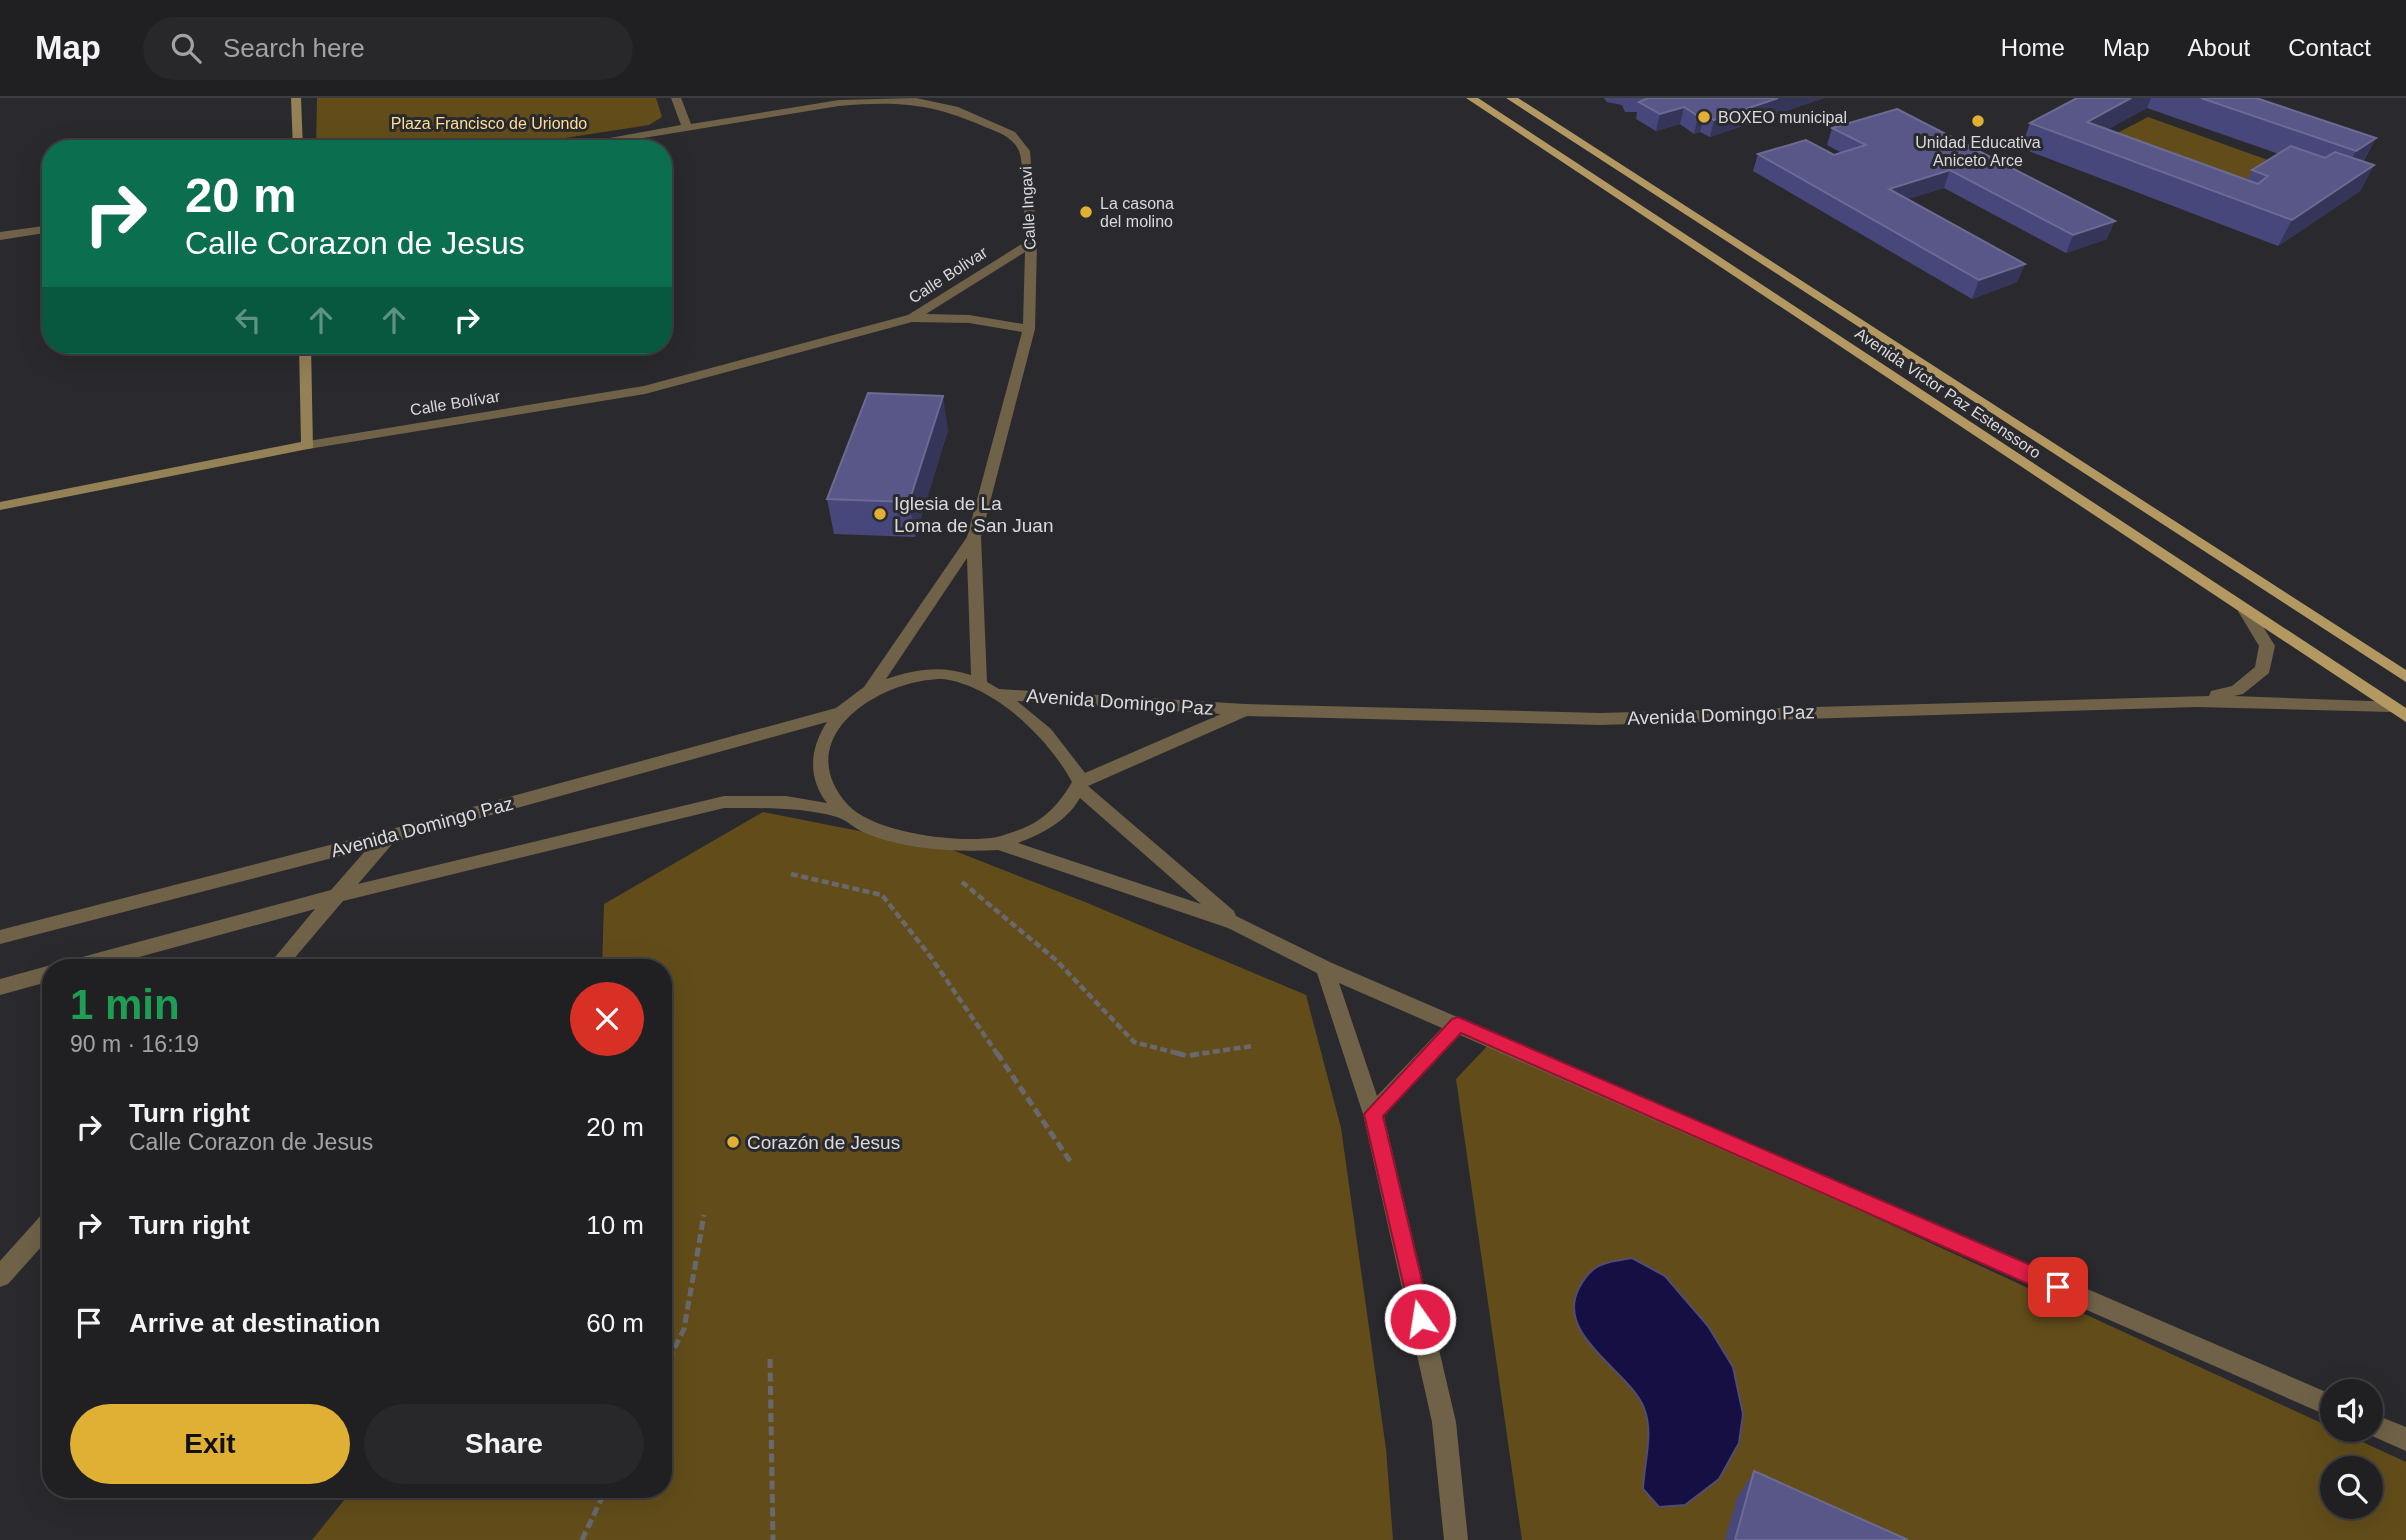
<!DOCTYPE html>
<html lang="en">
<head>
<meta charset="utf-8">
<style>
  :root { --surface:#202022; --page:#28282a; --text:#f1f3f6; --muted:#a2a3a5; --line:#3d3e40; --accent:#e0b034 }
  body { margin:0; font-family:Arial,sans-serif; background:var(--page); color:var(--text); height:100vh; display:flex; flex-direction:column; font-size:26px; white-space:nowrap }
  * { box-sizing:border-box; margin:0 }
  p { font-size:23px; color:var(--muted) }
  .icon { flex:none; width:38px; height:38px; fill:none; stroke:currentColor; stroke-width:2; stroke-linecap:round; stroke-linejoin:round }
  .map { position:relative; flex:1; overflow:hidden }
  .panel { position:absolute; left:42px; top:861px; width:630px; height:539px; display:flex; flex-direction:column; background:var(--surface); border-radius:28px; box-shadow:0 7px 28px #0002,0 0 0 2px var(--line) }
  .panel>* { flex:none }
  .guide { position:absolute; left:42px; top:42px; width:630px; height:214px; border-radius:28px; box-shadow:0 7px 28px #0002,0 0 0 2px var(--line); background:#0b6e4f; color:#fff; overflow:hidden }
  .tools { position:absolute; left:2320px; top:1281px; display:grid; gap:14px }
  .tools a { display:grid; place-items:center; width:63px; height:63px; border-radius:50%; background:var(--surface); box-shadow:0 7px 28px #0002,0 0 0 2px var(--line); font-size:35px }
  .pin { position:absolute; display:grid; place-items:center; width:60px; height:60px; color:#fff; margin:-30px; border-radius:14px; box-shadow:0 4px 10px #0006 }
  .me { position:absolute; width:77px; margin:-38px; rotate:347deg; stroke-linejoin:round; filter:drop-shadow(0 0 5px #0008) }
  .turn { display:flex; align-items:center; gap:24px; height:147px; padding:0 28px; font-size:32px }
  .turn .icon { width:91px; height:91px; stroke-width:2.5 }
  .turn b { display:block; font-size:49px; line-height:60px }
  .lanes { display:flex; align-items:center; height:66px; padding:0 28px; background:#0003; justify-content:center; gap:35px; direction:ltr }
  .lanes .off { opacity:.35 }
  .round { display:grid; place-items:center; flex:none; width:74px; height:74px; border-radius:37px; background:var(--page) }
  .summary { display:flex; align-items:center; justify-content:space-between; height:119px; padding:0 28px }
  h1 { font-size:42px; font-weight:700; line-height:52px; color:#1e9e55 }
  .button { display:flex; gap:14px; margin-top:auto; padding:14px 28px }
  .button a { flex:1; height:80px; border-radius:42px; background:var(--accent); color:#111; font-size:28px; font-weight:700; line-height:80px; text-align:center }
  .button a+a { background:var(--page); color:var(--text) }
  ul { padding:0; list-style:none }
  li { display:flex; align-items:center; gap:21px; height:98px; padding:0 28px }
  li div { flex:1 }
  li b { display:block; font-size:26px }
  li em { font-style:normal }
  header { display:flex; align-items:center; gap:42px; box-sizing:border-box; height:98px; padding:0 35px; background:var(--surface); border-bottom:2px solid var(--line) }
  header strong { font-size:33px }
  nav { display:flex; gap:38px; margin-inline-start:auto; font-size:24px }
  .search { width:490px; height:63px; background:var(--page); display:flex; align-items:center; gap:18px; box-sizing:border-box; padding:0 24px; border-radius:38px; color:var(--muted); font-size:26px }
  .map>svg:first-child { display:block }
</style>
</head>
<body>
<header>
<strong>Map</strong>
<div class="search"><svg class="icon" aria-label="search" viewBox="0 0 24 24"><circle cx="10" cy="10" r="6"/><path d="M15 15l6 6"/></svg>Search here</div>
<nav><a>Home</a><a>Map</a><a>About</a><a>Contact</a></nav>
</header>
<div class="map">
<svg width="2406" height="1442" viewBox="0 0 2406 1442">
  <rect width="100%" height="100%" fill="#2a2a2e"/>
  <path fill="#624d1a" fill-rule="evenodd" d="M 317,0 L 656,0 L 662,19 L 649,27 L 494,51 L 316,51 Z
    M 2148,19 L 2279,66 L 2236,92 L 2104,42 Z
    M 763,714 L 950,751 L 1085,804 L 1306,897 L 1341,1030 L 1386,1351 L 1393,1442 L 312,1442 L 353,1391 L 663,1391 L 663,870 L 602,870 L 604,806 Z
    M 1492,943 L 2406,1364 L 2406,1442 L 1522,1442 L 1456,981 ZM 2333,1370 L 2371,1370 L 2371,1409 L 2333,1409 Z"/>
  <path fill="#160f44" stroke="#514c72" stroke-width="2" d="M 1632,1160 L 1665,1178 L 1708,1228 L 1733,1269 L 1743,1316 L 1739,1345 L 1719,1381 L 1685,1407 L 1659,1409 L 1643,1391 C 1644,1365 1654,1335 1644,1310 C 1630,1273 1554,1238 1579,1190 C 1592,1165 1605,1164 1632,1160 Z"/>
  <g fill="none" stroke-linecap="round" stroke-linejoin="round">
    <path stroke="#69696d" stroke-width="4.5" stroke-dasharray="7 3.5" stroke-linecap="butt" d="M 791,776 L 882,797 L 930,858 L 998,957
      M 962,784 L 1056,862 L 1134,944 L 1184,957
      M 1192,957 L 1252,948"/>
    <path stroke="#69696d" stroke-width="5" stroke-dasharray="9 4.5" stroke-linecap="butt" d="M 997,955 L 1072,1066
      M 1177,955 L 1187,958 L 1204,955
      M 770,1261 L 773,1442
      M 663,1274 L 684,1231 L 704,1117
      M 582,1442 L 606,1391"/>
    <path fill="#6f6248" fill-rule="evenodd" d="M 671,0 L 681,0 L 691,26 L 839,2 L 916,0 L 958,9 L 1015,34 L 1030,53 L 1037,145 L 1035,231 L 981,439 L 987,584 L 999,591 L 1245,606 L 1600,615 L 2209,598 L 2211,593 L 2232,588 L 2255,569 L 2259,548 L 2238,513 L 2246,508 L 2251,509 L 2275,548 L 2269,575 L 2243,596 L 2234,598 L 2397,604 L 2399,608 L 2391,614 L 2197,609 L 1600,627 L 1247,618 L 1088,688 L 1234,813 L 1236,818 L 1332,865 L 2333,1297 L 2333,1320 L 1460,937 L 1384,1018 L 1456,1324 L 1468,1442 L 1444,1442 L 1432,1324 L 1363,1016 L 1317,875 L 1228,830 L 998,752 C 955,754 906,752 865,735 C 855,731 847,722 837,719 C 800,709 762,710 724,710 L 343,803 L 286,870 L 266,870 L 315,811 L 99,870 L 62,870 L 64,865 L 71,862 L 331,792 L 367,751 L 0,846 L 0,832 L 388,732 L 836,610 L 864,589 L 967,439 L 1022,234 L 969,225 L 912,224 L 645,296 L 308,351 L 301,347 L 308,343 L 644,288 L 908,217 L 1025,144 C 1024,127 1024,64 1019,53 C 1013,39 998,34 985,29 C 931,5 898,3 839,8 L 576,51 L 549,51 L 681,27 ZM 1025,154 L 1023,226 L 969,217 L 926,216 ZM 967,460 L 971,577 C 941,567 916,571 886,581 ZM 943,581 C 995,588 1048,640 1072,684 C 1064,698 1052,714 1037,723 C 1027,730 1008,736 997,739 C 960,746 874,735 848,707 C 788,640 879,581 943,581 ZM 1017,603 L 1221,616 L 1085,675 L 1051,631 ZM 827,624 C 810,650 807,679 827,705 L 786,698 L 724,698 L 358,786 L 394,744 ZM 1080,700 L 1201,806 L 1018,745 C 1043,735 1066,724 1080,700 ZM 1339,885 L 1442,930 L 1377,998 Z
      M 51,127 L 51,134 L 0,142 L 0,134 Z
      M 51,867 L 58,870 L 51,870 L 51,883 L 0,897 L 0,881 Z
      M 51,1112 L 51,1138 L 8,1186 L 0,1189 L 0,1163 L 43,1115 Z
      M 2371,1315 L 2406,1329 L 2406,1353 L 2363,1334 L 2362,1332 L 2371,1332 Z"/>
    <path fill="#958156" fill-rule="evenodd" d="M 291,0 L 301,0 L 303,51 L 293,51 Z
      M 299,247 L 311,247 L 313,350 L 0,412 L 0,404 L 301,344 Z"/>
    <path fill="#b39961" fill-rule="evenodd" d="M 1466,0 L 1478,0 L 2406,610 L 2406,624 Z
      M 1506,0 L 1518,0 L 2406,572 L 2406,584 Z"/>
  </g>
  <path fill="#48477c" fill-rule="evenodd" d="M 1604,0 L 1824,0 L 1710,39 L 1700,34 L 1694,36 L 1680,26 L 1656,33 L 1636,21 L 1637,14 L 1625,14 L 1622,7 L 1607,4 Z
    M 2077,0 L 2256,0 L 2376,40 L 2363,64 L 2374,67 L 2360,93 L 2278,148 L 2021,50 L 2030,25 ZM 2147,10 L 2279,56 L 2252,72 L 2247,82 L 2108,31 Z
    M 1897,11 L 2107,141 L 2066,155 L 1944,90 L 1907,101 L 2025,166 L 2017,184 L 1972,201 L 1753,73 L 1758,56 L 1834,57 L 1842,55 L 1827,47 L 1832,30 Z
    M 948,332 L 915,439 L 834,436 L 827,401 Z
    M 1754,1373 L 1908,1442 L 1725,1442 L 1737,1400 Z"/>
  <path fill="#353559" d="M 1778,0 L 1824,0 L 1710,39 L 1714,22 Z
    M 2131,0 L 2151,0 L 2147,10 L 2084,45 L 2087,24 Z
    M 1684,9 L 1680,26 L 1656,33 L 1660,16 Z
    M 1704,17 L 1700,34 L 1694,36 L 1698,18 Z
    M 2376,40 L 2362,65 L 2342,78 L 2356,53 Z
    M 2374,67 L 2360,93 L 2278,148 L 2292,122 Z
    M 1950,72 L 1944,90 L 1883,109 L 1889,91 Z
    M 2115,123 L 2107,141 L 2066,155 L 2073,137 Z
    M 2025,166 L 2017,184 L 1972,201 L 1979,182 Z
    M 943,298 L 948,332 L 915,439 L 909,404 Z"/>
  <path fill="#585787" stroke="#6c6b94" stroke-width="2" d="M 1648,0 L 1778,0 L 1714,22 L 1704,17 L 1698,18 L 1684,9 L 1660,16 L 1639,4 Z
    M 2077,0 L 2131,0 L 2087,24 L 2258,86 L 2268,78 L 2252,72 L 2291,48 L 2325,60 L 2335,54 L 2374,67 L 2292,122 L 2030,25 Z
    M 2201,0 L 2256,0 L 2376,40 L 2356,53 Z
    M 1897,11 L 2115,123 L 2073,137 L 1950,72 L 1889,91 L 2025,166 L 1979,182 L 1758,56 L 1806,42 L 1834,57 L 1866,47 L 1832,30 Z
    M 868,295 L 943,298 L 909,404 L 827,401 Z
    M 1754,1373 L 1908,1442 L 1735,1442 Z"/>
  <path fill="#e11d48" stroke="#92132f" stroke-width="2" d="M 1458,919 L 2065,1182 L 2068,1189 L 2065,1196 L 2058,1198 L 2051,1196 L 1461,935 L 1383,1018 L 1431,1221 L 1428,1228 L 1420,1231 L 1413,1228 L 1364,1016 L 1452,921 Z"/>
  <g fill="#e0b034" stroke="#2a2a2e" stroke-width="2.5">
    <circle cx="1704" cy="19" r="7"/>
    <circle cx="1978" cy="23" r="7"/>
    <circle cx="1086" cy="114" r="7"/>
    <circle cx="880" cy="416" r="7"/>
    <circle cx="733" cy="1044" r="7"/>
  </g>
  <g text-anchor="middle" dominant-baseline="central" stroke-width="6" stroke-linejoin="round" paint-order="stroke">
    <g font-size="16" fill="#dadadd" stroke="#2a2a2e" text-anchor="start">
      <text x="1718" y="19">BOXEO municipal</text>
      <text x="1978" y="44" text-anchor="middle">Unidad Educativa<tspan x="1978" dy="18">Aniceto Arce</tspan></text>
      <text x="1100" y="105">La casona<tspan x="1100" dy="18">del molino</tspan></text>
    </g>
    <g font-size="16" fill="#ffdd93" stroke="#2a2a2e">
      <text x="489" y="25">Plaza Francisco de Uriondo</text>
    </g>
    <g font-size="16" fill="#dadadd" stroke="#2a2a2e">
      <text transform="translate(1028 110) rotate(-93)">Calle Ingavi</text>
      <text transform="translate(948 177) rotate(-33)">Calle Bolivar</text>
      <text transform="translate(1948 295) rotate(34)">Avenida Víctor Paz Estenssoro</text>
      <text transform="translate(455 305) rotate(-9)">Calle Bolívar</text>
    </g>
    <g font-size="19" fill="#dadadd" stroke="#2a2a2e" text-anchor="start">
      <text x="894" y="405">Iglesia de La<tspan x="894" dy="22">Loma de San Juan</tspan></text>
      <text x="747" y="1044">Corazón de Jesus</text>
    </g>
    <g font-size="19" fill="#dadadd" stroke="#2a2a2e">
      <text transform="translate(1120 604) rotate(4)">Avenida Domingo Paz</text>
      <text transform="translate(1721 617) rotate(-2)">Avenida Domingo Paz</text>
      <text transform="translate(422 729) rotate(-15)">Avenida Domingo Paz</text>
    </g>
  </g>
</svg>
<div class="tools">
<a><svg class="icon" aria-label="sound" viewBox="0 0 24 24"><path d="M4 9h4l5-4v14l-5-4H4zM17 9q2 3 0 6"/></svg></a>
<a><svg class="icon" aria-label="search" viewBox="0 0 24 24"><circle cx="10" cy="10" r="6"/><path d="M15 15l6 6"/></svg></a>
</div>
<div class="pin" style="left:2058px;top:1189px;background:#d93025"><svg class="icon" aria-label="arrive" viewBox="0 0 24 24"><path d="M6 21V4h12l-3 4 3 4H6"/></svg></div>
<svg class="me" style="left:1420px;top:1221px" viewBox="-20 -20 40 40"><circle r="17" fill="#e11d48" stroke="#fff" stroke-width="3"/><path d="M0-11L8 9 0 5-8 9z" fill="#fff"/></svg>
<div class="guide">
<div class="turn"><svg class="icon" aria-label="right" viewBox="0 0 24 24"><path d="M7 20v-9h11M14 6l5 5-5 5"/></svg><div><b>20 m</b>Calle Corazon de Jesus</div></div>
<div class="lanes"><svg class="icon off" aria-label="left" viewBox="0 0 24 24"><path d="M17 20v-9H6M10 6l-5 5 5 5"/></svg><svg class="icon off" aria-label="ahead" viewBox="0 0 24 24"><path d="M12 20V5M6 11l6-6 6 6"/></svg><svg class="icon off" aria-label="ahead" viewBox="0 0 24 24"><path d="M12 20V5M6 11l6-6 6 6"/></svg><svg class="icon" aria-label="right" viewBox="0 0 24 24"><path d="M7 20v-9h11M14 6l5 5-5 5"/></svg></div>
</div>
<section class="panel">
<div class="summary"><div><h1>1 min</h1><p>90 m · 16:19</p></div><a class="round" style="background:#d93025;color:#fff"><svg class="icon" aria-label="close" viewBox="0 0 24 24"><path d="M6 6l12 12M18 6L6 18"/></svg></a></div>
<ul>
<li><svg class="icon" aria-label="right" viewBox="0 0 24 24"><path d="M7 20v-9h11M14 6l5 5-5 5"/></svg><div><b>Turn right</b><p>Calle Corazon de Jesus</p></div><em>20 m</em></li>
<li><svg class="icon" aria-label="right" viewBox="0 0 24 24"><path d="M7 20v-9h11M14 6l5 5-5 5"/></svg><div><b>Turn right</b></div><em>10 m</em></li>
<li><svg class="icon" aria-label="arrive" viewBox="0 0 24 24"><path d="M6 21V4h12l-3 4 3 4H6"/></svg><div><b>Arrive at destination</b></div><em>60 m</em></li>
</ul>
<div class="button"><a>Exit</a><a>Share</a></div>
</section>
</div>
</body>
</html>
